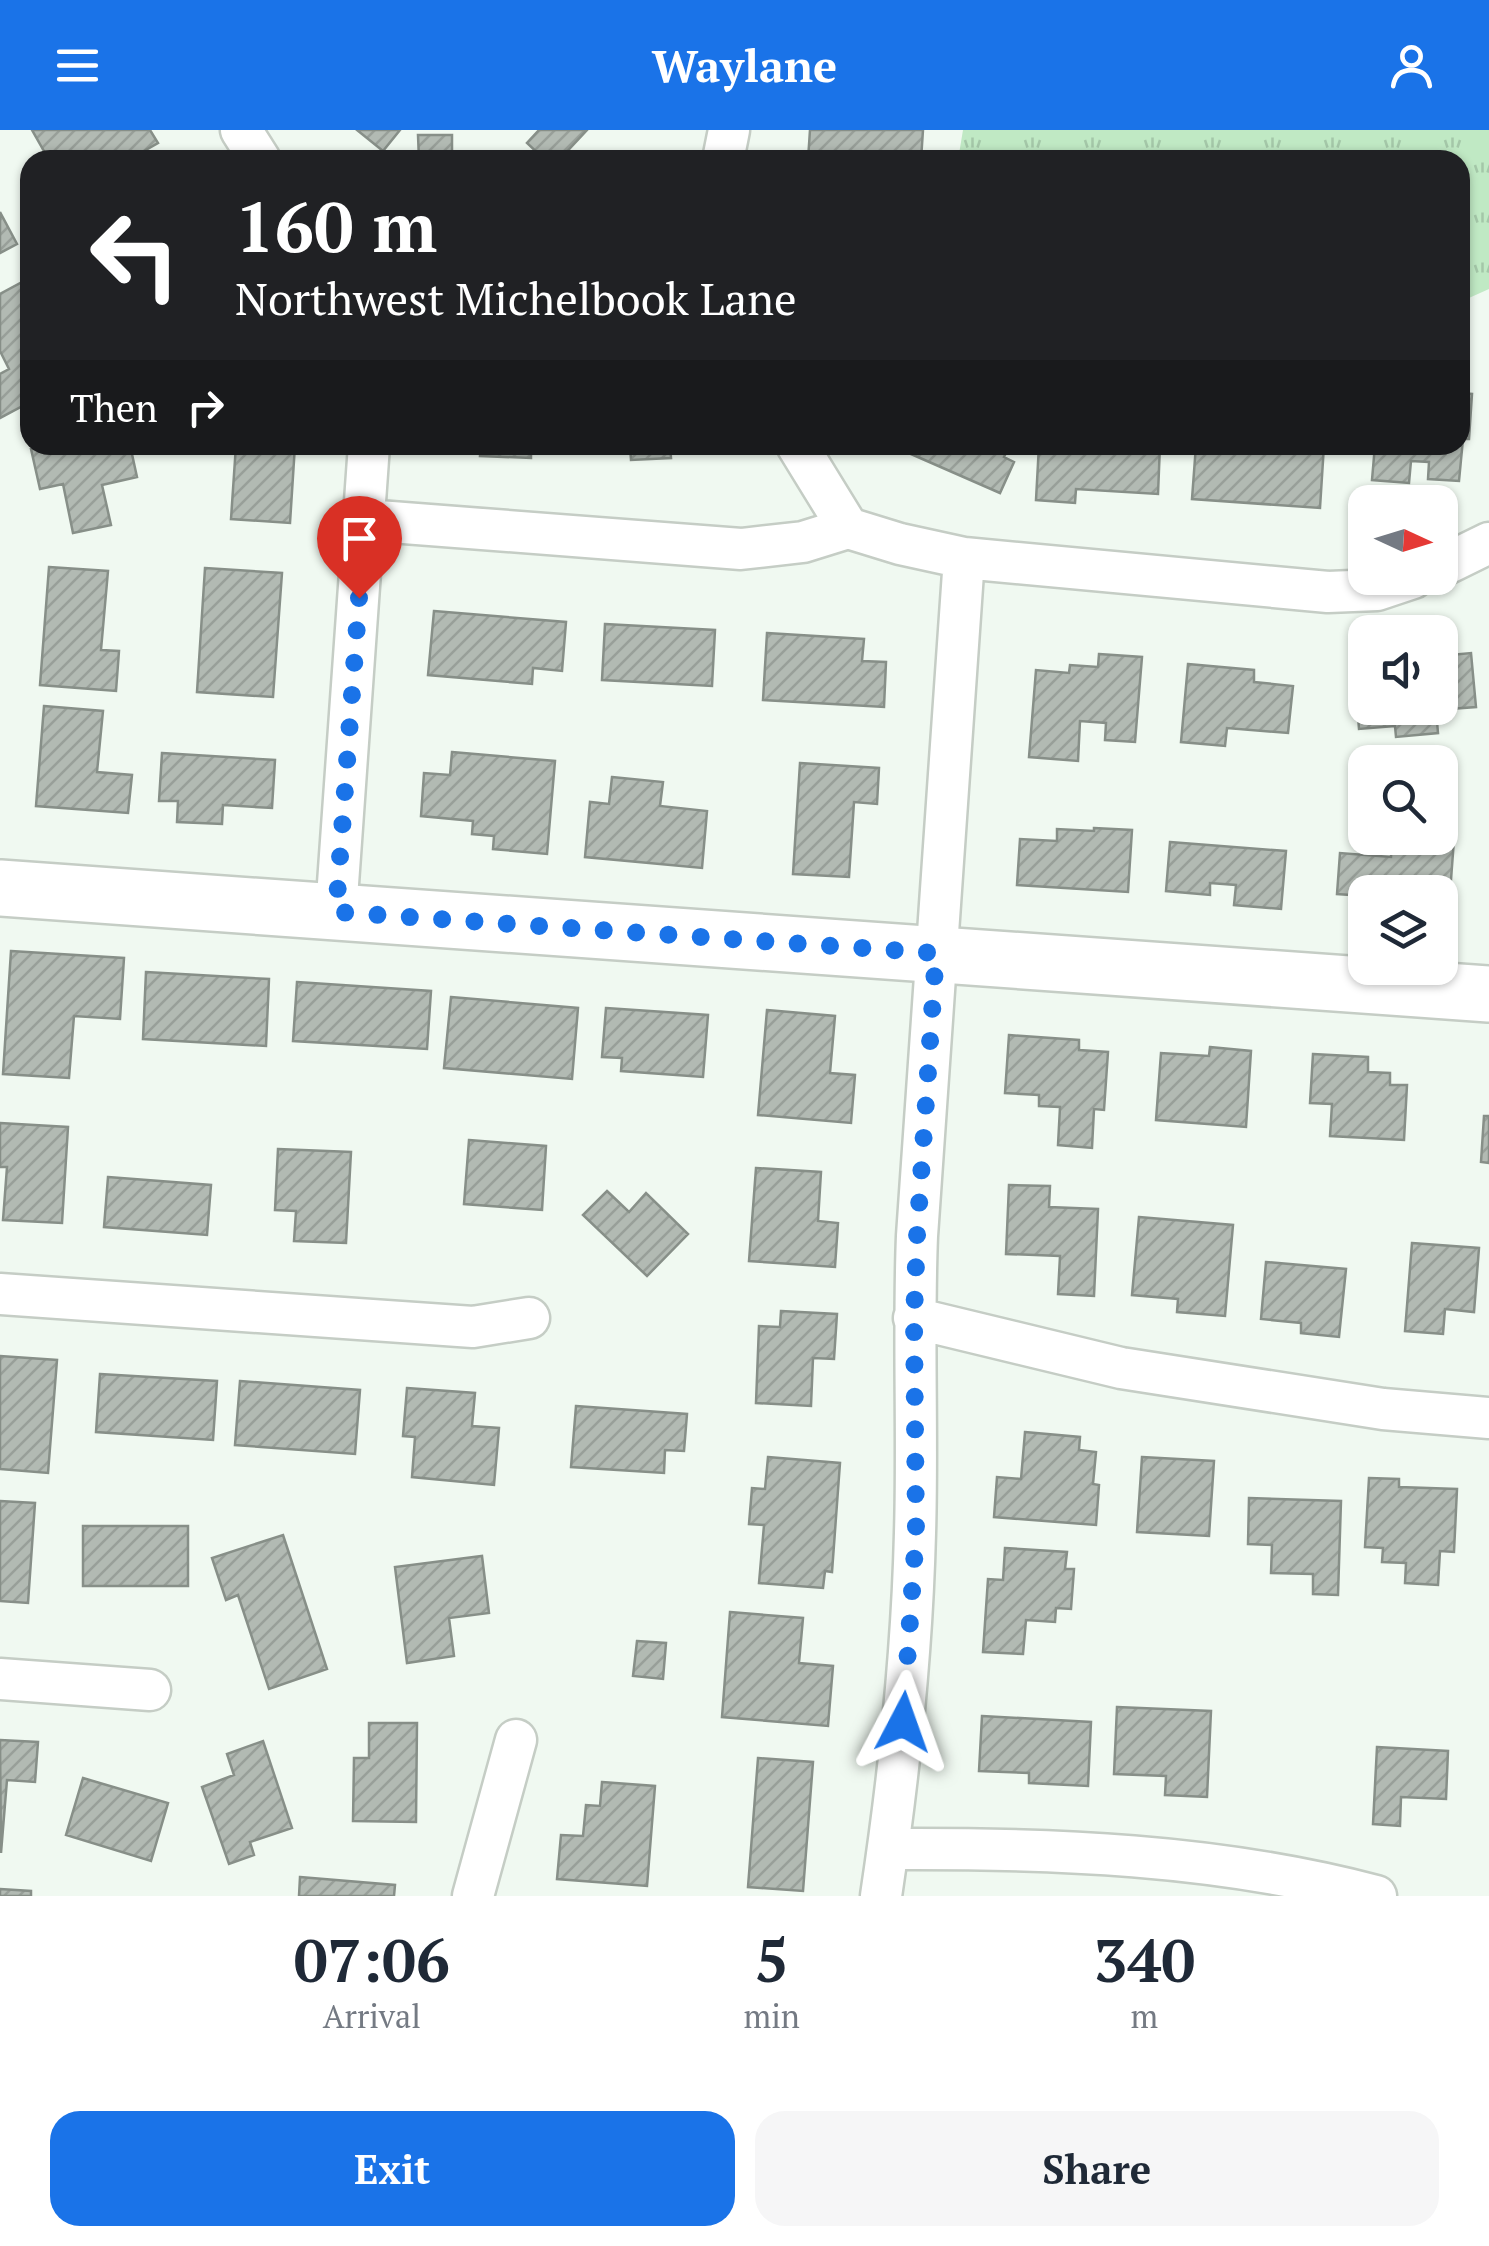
<!DOCTYPE html>
<html lang="en">
<head>
<meta charset="utf-8">
<style>
  :root { --surface:#fff; --page:#f6f6f7; --text:#1f2937; --muted:#747a83; --accent:#1a73e8 }
  body { margin:0; font-family:"PT Serif",serif; background:var(--page); color:var(--text); height:100vh; display:flex; flex-direction:column; font-size:38px; white-space:nowrap }
  * { box-sizing:border-box; margin:0 }
  p { font-size:32px; color:var(--muted) }
  .icon { flex:none; width:55px; height:55px; fill:none; stroke:currentColor; stroke-width:2; stroke-linecap:round; stroke-linejoin:round }
  .map { position:relative; height:1766px; overflow:hidden }
  .drawer { display:flex; flex-direction:column; background:var(--surface); flex:1 }
  .drawer>* { flex:none }
  .hud { position:absolute; left:20px; top:20px; width:1450px; height:305px; border-radius:30px; box-shadow:0 2px 8px #0004; background:#202124; color:#fff; overflow:hidden }
  .needle { width:65px; rotate:94deg }
  .tools { position:absolute; left:1348px; top:355px; display:grid; gap:20px }
  .tools a { display:grid; place-items:center; width:110px; height:110px; border-radius:20px; background:var(--surface); box-shadow:0 2px 8px #0004; font-size:50px }
  .pin { position:absolute; display:grid; place-items:center; width:85px; height:85px; color:#fff; margin:-102px -42px; border-radius:50% 50% 50% 0; rotate:-45deg; box-shadow:0 0 10px #0007 }
  .pin .icon { rotate:45deg }
  .me { position:absolute; width:110px; margin:-55px; rotate:4deg; stroke-linejoin:round; filter:drop-shadow(0 0 8px #0008) }
  .turn { display:flex; align-items:center; gap:35px; height:210px; padding:0 50px; font-size:45px }
  .turn .icon { width:130px; height:130px; stroke-width:2.5 }
  .turn b { display:block; font-size:70px; line-height:85px }
  .then { display:flex; align-items:center; height:95px; padding:0 50px; background:#0003; gap:20px; font-size:38px }
  .eta { display:flex; justify-content:space-evenly; align-items:center; height:170px; text-align:center }
  .eta b { font-size:60px; font-weight:600; line-height:70px }
  .action { display:flex; gap:20px; margin-top:auto; padding:20px 50px }
  .action a { flex:1; height:115px; border-radius:30px; background:var(--accent); color:#fff; font-size:40px; font-weight:600; line-height:115px; text-align:center }
  .action a+a { background:var(--page); color:var(--text) }
  header { display:flex; justify-content:space-between; align-items:center; height:130px; padding:0 50px; background:var(--accent); color:#fff; font-size:45px; font-weight:600 }
  .map>svg:first-child { display:block }
</style>
</head>
<body>
<header><svg class="icon" aria-label="menu" viewBox="0 0 24 24"><path d="M4 6h16M4 12h16M4 18h16"/></svg>Waylane<svg class="icon" aria-label="person" viewBox="0 0 24 24"><circle cx="12" cy="8" r="4"/><path d="M4 21q1-7 8-7t8 7"/></svg></header>
<div class="map">
<svg width="1489" height="1766" viewBox="0 0 1489 1766">
  <defs>
    <pattern id="grass-tufts" width="24" height="20" patternUnits="userSpaceOnUse" patternTransform="scale(2.5)"><rect width="24" height="20" fill="#c0e9c4"/><path d="M3 7l-1-3M5 7V3M7 7l1-3M15 17l-1-3M17 17v-4M19 17l1-3" fill="none" stroke="#a4c7a8"/></pattern>
    <pattern id="building-hatch" width="6" height="6" patternUnits="userSpaceOnUse" patternTransform="scale(2.5)"><rect width="6" height="6" fill="#b2bab3"/><path d="M-1 1l2-2M0 6l6-6M5 7l2-2" fill="none" stroke="#989f99"/></pattern>
  </defs>
  <rect width="100%" height="100%" fill="#f0f9f1"/>
  <path fill="url(#grass-tufts)" d="M 963,0 L 1489,0 L 1489,159 L 1460,172 L 1460,30 L 958,30 Z"/>
  <path fill="url(#building-hatch)" stroke="#878f88" stroke-width="2.5" d="M 32,0 L 150,0 L 158,13 L 128,30 L 98,30 L 94,23 L 81,30 L 49,30 Z
    M 357,0 L 400,0 L 383,21 Z
    M 539,0 L 587,0 L 559,30 L 545,30 L 527,13 Z
    M 810,0 L 923,0 L 921,30 L 808,30 Z
    M 418,5 L 452,5 L 452,30 L 419,30 Z
    M 0,82 L 17,114 L 0,123 Z
    M 26,150 L 30,157 L 30,272 L 0,288 L 0,244 L 9,239 L 0,221 L 0,164 Z
    M 1460,263 L 1472,264 L 1469,309 L 1463,309 L 1459,351 L 1428,349 L 1429,332 L 1411,331 L 1409,353 L 1372,350 L 1375,315 L 1460,315 Z
    M 49,315 L 130,315 L 137,347 L 102,355 L 111,395 L 73,403 L 63,354 L 40,359 L 31,319 Z
    M 236,315 L 295,315 L 290,393 L 231,389 Z
    M 481,315 L 531,315 L 531,328 L 480,326 Z
    M 616,315 L 670,315 L 671,328 L 631,330 L 630,316 Z
    M 915,315 L 1010,315 L 1004,327 L 1014,332 L 1000,363 L 911,324 Z
    M 1039,315 L 1160,315 L 1158,364 L 1076,359 L 1075,373 L 1036,370 Z
    M 1196,315 L 1324,315 L 1320,378 L 1192,369 Z
    M 49,437 L 108,441 L 101,520 L 119,521 L 116,561 L 40,555 Z
    M 205,438 L 282,443 L 273,567 L 197,562 Z
    M 434,481 L 566,492 L 562,541 L 533,538 L 532,554 L 428,545 Z
    M 605,494 L 715,500 L 712,556 L 602,550 Z
    M 767,503 L 864,509 L 862,531 L 886,532 L 884,577 L 763,570 Z
    M 1471,523 L 1476,577 L 1436,580 L 1438,603 L 1396,607 L 1395,596 L 1359,599 L 1354,534 L 1365,533 L 1365,578 L 1440,578 L 1440,526 Z
    M 1099,524 L 1142,527 L 1135,612 L 1105,610 L 1106,593 L 1080,591 L 1078,631 L 1029,627 L 1036,540 L 1069,543 L 1070,535 L 1098,537 Z
    M 1188,534 L 1254,540 L 1254,552 L 1293,556 L 1288,603 L 1227,598 L 1225,616 L 1181,612 Z
    M 44,576 L 103,581 L 97,642 L 132,645 L 128,683 L 36,676 Z
    M 452,622 L 555,631 L 547,724 L 493,719 L 494,706 L 472,704 L 473,691 L 421,686 L 424,643 L 450,645 Z
    M 162,623 L 275,630 L 272,678 L 223,675 L 222,694 L 177,692 L 178,671 L 159,671 Z
    M 800,633 L 879,638 L 877,674 L 854,672 L 849,747 L 793,744 Z
    M 612,647 L 663,652 L 660,676 L 707,681 L 702,738 L 585,727 L 590,672 L 609,674 Z
    M 1440,695 L 1455,696 L 1448,790 L 1440,790 L 1440,762 L 1365,762 L 1365,766 L 1337,764 L 1340,723 L 1391,727 L 1392,708 L 1440,708 Z
    M 1094,698 L 1132,700 L 1128,762 L 1017,755 L 1020,709 L 1057,711 L 1057,699 L 1094,701 Z
    M 1170,712 L 1286,721 L 1281,779 L 1234,775 L 1236,755 L 1210,753 L 1210,765 L 1166,761 Z
    M 11,821 L 124,828 L 120,889 L 74,886 L 69,948 L 3,944 Z
    M 146,842 L 269,849 L 266,916 L 143,909 Z
    M 297,852 L 431,861 L 427,919 L 293,911 Z
    M 451,867 L 578,878 L 572,949 L 444,938 Z
    M 606,878 L 708,885 L 703,947 L 621,941 L 622,928 L 602,927 Z
    M 767,880 L 835,886 L 830,943 L 855,945 L 851,993 L 758,985 Z
    M 1009,905 L 1079,910 L 1079,920 L 1108,922 L 1104,980 L 1094,979 L 1092,1018 L 1058,1015 L 1060,977 L 1039,976 L 1039,965 L 1005,963 Z
    M 1210,917 L 1251,921 L 1246,997 L 1156,990 L 1161,923 L 1209,926 Z
    M 1313,924 L 1368,927 L 1368,942 L 1390,943 L 1390,955 L 1407,955 L 1404,1010 L 1330,1006 L 1332,974 L 1310,973 Z
    M 1484,986 L 1489,986 L 1489,1033 L 1481,1032 Z
    M 0,993 L 68,997 L 62,1093 L 3,1090 L 7,1037 L 0,1037 Z
    M 469,1010 L 546,1016 L 542,1080 L 464,1074 Z
    M 278,1019 L 351,1022 L 346,1113 L 294,1111 L 296,1081 L 275,1080 Z
    M 756,1038 L 821,1042 L 818,1091 L 838,1093 L 835,1137 L 749,1131 Z
    M 108,1047 L 211,1055 L 207,1105 L 104,1097 Z
    M 1009,1055 L 1050,1056 L 1049,1077 L 1098,1079 L 1094,1166 L 1058,1164 L 1060,1126 L 1006,1124 Z
    M 607,1061 L 629,1082 L 646,1063 L 688,1104 L 647,1146 L 583,1085 Z
    M 1139,1087 L 1233,1095 L 1225,1186 L 1177,1182 L 1178,1169 L 1132,1165 Z
    M 1412,1113 L 1479,1118 L 1474,1182 L 1445,1179 L 1443,1204 L 1405,1201 Z
    M 1266,1132 L 1346,1139 L 1339,1207 L 1301,1203 L 1301,1193 L 1261,1189 Z
    M 781,1181 L 837,1184 L 834,1229 L 813,1228 L 811,1276 L 756,1273 L 759,1196 L 780,1197 Z
    M 0,1226 L 57,1230 L 48,1343 L 0,1339 Z
    M 100,1244 L 217,1251 L 213,1310 L 96,1302 Z
    M 240,1251 L 360,1260 L 355,1324 L 235,1315 Z
    M 407,1258 L 475,1263 L 472,1296 L 499,1298 L 494,1355 L 412,1347 L 415,1307 L 403,1306 Z
    M 576,1276 L 687,1284 L 684,1321 L 665,1320 L 664,1343 L 571,1337 Z
    M 1025,1302 L 1080,1307 L 1079,1320 L 1096,1322 L 1093,1354 L 1099,1355 L 1096,1395 L 994,1387 L 997,1347 L 1021,1349 Z
    M 768,1327 L 840,1333 L 832,1442 L 825,1441 L 823,1458 L 759,1453 L 764,1395 L 749,1394 L 752,1358 L 765,1359 Z
    M 1142,1327 L 1214,1331 L 1209,1406 L 1137,1402 Z
    M 1369,1348 L 1399,1349 L 1399,1357 L 1457,1359 L 1454,1422 L 1440,1421 L 1438,1455 L 1405,1453 L 1406,1433 L 1382,1432 L 1383,1418 L 1365,1417 Z
    M 1249,1368 L 1341,1371 L 1338,1465 L 1313,1464 L 1313,1444 L 1271,1443 L 1272,1415 L 1248,1414 Z
    M 0,1371 L 35,1373 L 28,1473 L 0,1471 Z
    M 83,1396 L 188,1396 L 188,1456 L 83,1456 Z
    M 283,1405 L 327,1539 L 269,1559 L 238,1465 L 226,1470 L 212,1428 Z
    M 1005,1418 L 1067,1422 L 1065,1439 L 1074,1439 L 1071,1479 L 1056,1478 L 1055,1492 L 1026,1490 L 1023,1524 L 983,1522 L 988,1449 L 1003,1450 Z
    M 482,1426 L 489,1483 L 449,1488 L 454,1526 L 407,1533 L 395,1437 Z
    M 730,1482 L 803,1488 L 799,1533 L 833,1536 L 828,1596 L 722,1587 Z
    M 637,1511 L 666,1513 L 663,1549 L 633,1546 Z
    M 1117,1577 L 1211,1581 L 1207,1667 L 1165,1665 L 1166,1646 L 1114,1644 Z
    M 982,1586 L 1091,1592 L 1088,1656 L 1029,1653 L 1029,1643 L 979,1641 Z
    M 369,1593 L 417,1593 L 416,1692 L 353,1691 L 354,1628 L 369,1628 Z
    M 0,1610 L 38,1612 L 35,1652 L 7,1650 L 1,1723 Z
    M 263,1611 L 292,1698 L 250,1712 L 254,1725 L 229,1734 L 202,1657 L 234,1645 L 227,1624 Z
    M 1377,1617 L 1448,1621 L 1446,1669 L 1401,1667 L 1400,1696 L 1373,1694 Z
    M 758,1628 L 813,1632 L 803,1761 L 748,1757 Z
    M 83,1648 L 168,1673 L 151,1731 L 66,1705 Z
    M 602,1652 L 655,1656 L 647,1756 L 557,1749 L 561,1705 L 583,1706 L 586,1675 L 600,1676 Z
    M 300,1747 L 395,1755 L 394,1766 L 299,1766 Z
    M 0,1759 L 31,1761 L 31,1766 L 0,1766 Z"/>
  <g fill="none" stroke-linecap="round" stroke-linejoin="round">
    <g stroke="#c5cdc5" stroke-width="45">
      <path id="street" d="M 241,0 L 260,30
        M 723,30 L 729,0
        M 797,315 L 848,398
        M 365,390 L 741,419 L 803,412 L 848,398 L 900,414 L 964,428 L 1328,462 L 1377,460 L 1413,448
        M 1440,437 L 1489,413
        M 336,782 L 369,315
        M 0,1164 L 473,1197 L 529,1188
        M 914,1188 L 1121,1238 L 1383,1279 L 1489,1288
        M 0,1549 L 150,1560
        M 888,1719 C 1050,1718 1218,1724 1376,1766
        M 473,1766 L 516,1610
        M 881,1766 C 899,1646 912,1524 915,1403 C 918,1304 913,1205 917,1106 L 964,428"/>
    </g>
    <g stroke="#c5cdc5" stroke-width="60">
      <path id="secondary" d="M 0,758 L 1489,864"/>
    </g>
    <use href="#street" stroke="#fff" stroke-width="40"/>
    <use href="#secondary" stroke="#fff" stroke-width="55"/>
  </g>
  <g fill="none" stroke-linecap="round" stroke-linejoin="round">
    <path stroke="#1a73e8" stroke-width="18" stroke-dasharray="0 32.4" d="M 359,468 L 336,782 L 936,823 L 917,1106 L 914,1188 L 916,1404 L 903,1592"/>
  </g>
</svg>
<div class="tools">
<a><svg class="needle" viewBox="-14 -14 28 28"><path d="M0-13l5 13h-10z" fill="#e53935"/><path d="M0 13l5-13h-10z" fill="#747a83"/></svg></a>
<a><svg class="icon" aria-label="sound" viewBox="0 0 24 24"><path d="M4 9h4l5-4v14l-5-4H4zM17 9q2 3 0 6"/></svg></a>
<a><svg class="icon" aria-label="search" viewBox="0 0 24 24"><circle cx="10" cy="10" r="6"/><path d="M15 15l6 6"/></svg></a>
<a><svg class="icon" aria-label="layers" viewBox="0 0 24 24"><path d="M12 4l9 5-9 5-9-5zM3 14l9 5 9-5"/></svg></a>
</div>
<div class="pin" style="left:359px;top:468px;background:#d93025"><svg class="icon" aria-label="arrive" viewBox="0 0 24 24"><path d="M6 21V4h12l-3 4 3 4H6"/></svg></div>
<svg class="me" style="left:903px;top:1592px" viewBox="-20 -20 40 40"><path d="M0-17L14 15 0 8-14 15z" fill="#1a73e8" stroke="#fff" stroke-width="4"/></svg>
<div class="hud">
<div class="turn"><svg class="icon" aria-label="left" viewBox="0 0 24 24"><path d="M17 20v-9H6M10 6l-5 5 5 5"/></svg><div><b>160 m</b>Northwest Michelbook Lane</div></div>
<div class="then">Then<svg class="icon" aria-label="right" viewBox="0 0 24 24"><path d="M7 20v-9h11M14 6l5 5-5 5"/></svg></div>
</div>
</div>
<section class="drawer">
<div class="eta">
<div><b>07:06</b><p>Arrival</p></div>
<div><b>5</b><p>min</p></div>
<div><b>340</b><p>m</p></div>
</div>
<div class="action"><a>Exit</a><a>Share</a></div>
</section>
</body>
</html>
